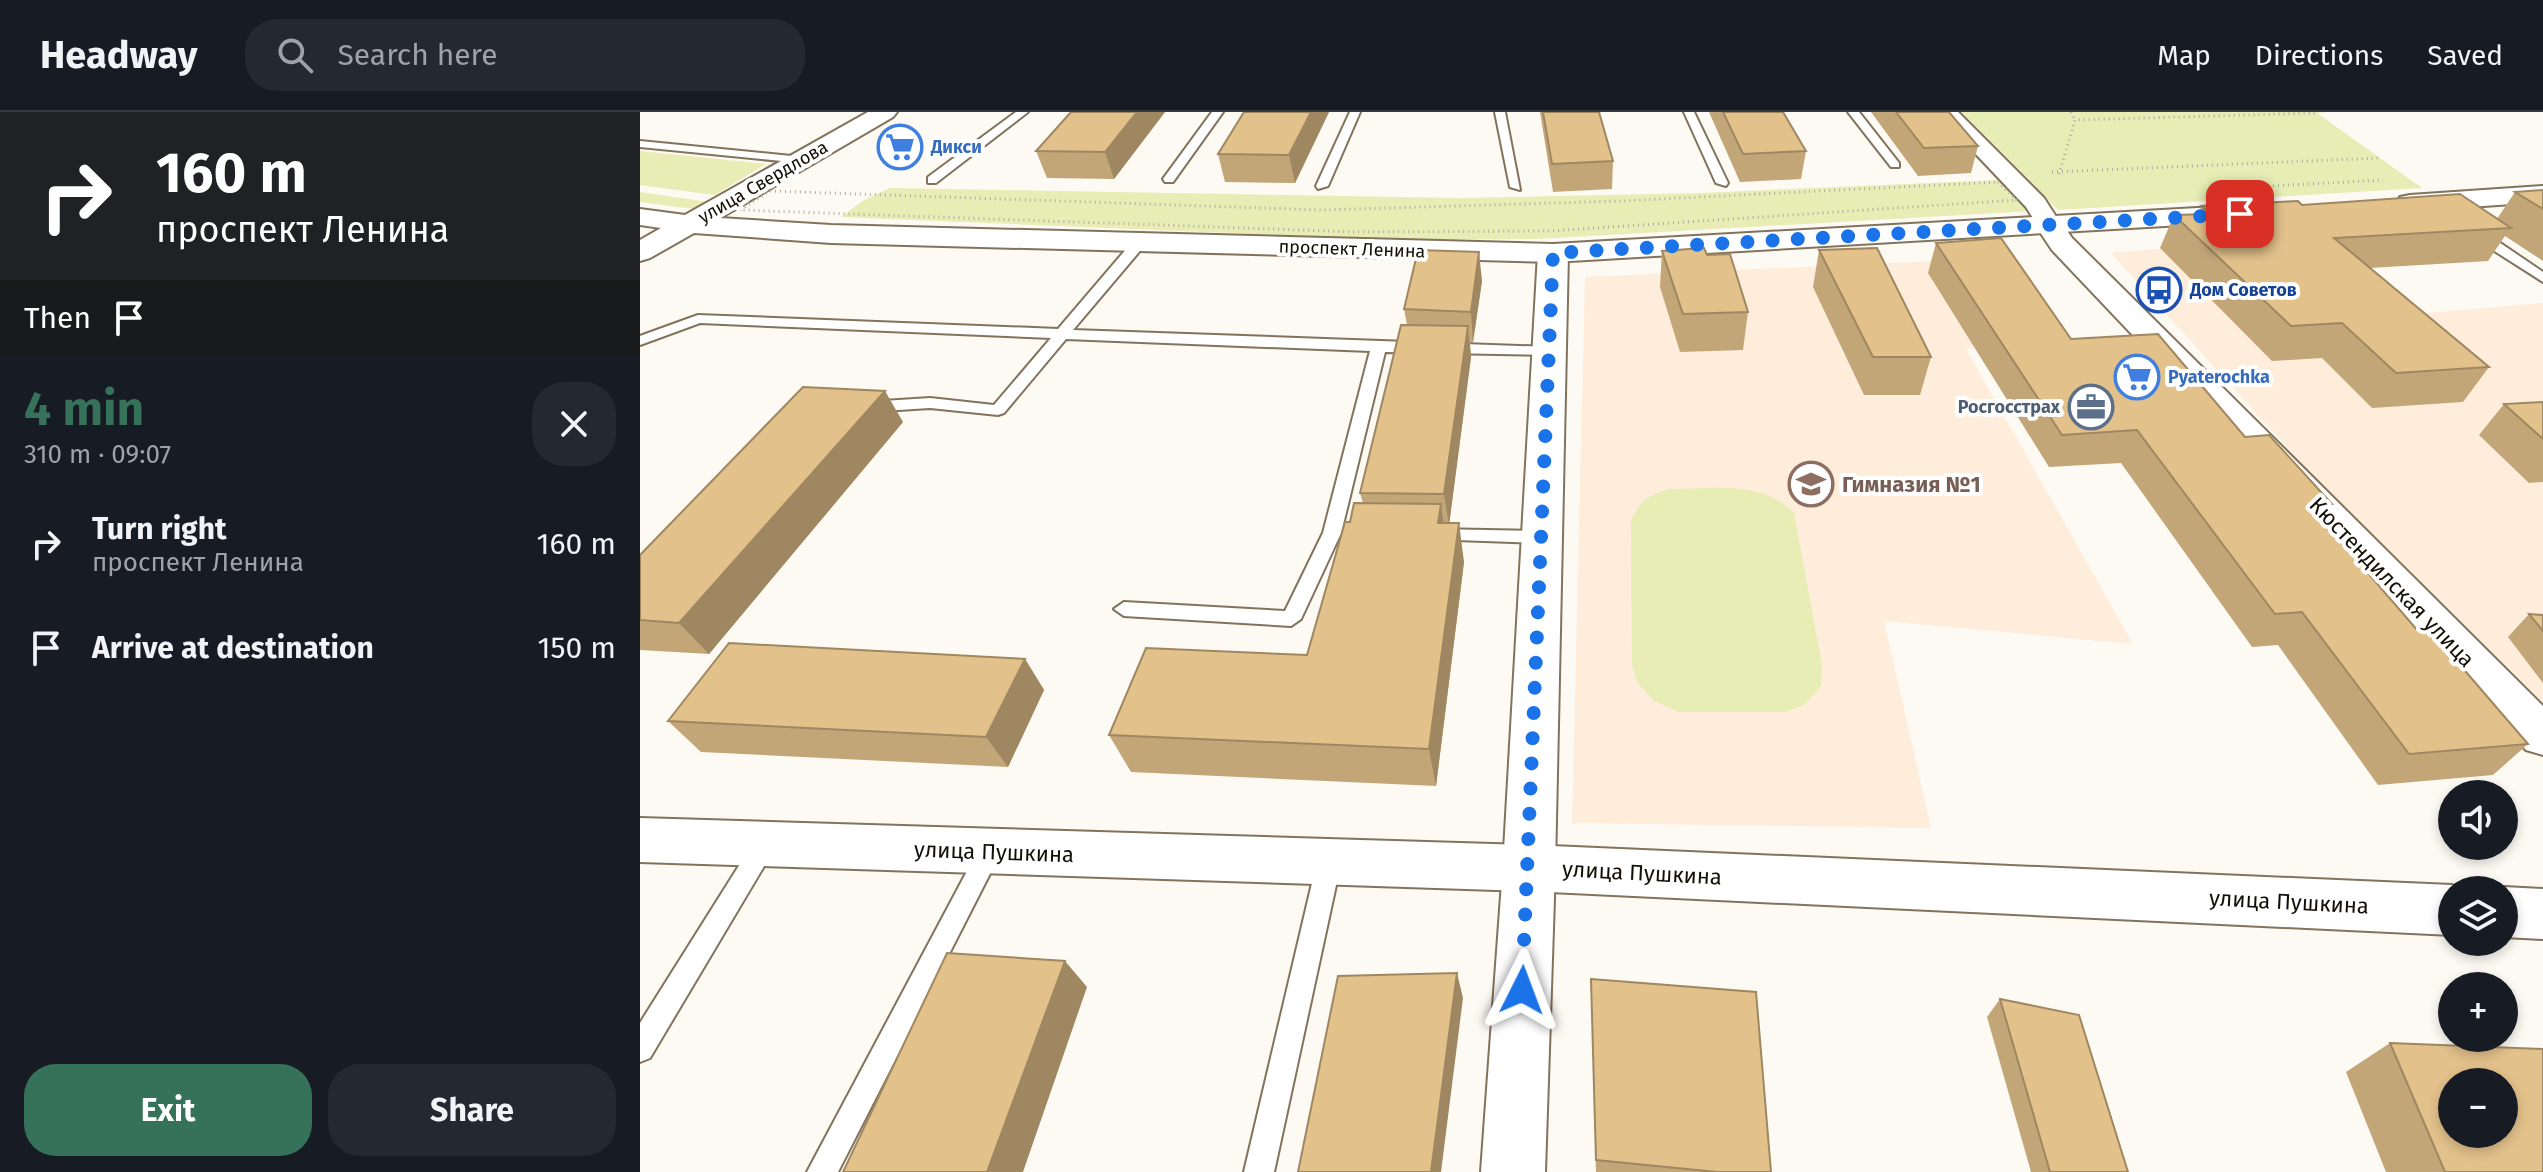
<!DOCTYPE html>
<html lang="en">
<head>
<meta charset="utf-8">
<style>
  :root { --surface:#171b24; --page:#242831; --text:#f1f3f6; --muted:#9ea1a6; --line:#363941; --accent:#36715a }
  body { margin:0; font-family:"Fira Sans",sans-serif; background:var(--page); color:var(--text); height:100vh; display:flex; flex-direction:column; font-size:30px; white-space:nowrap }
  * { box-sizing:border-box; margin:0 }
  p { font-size:26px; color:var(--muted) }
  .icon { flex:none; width:44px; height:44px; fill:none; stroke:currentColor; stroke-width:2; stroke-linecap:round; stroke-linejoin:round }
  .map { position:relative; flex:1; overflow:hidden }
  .sheet { display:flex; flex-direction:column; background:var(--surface); width:640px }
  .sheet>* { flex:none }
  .banner { background:#202124; color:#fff; overflow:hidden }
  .tools { position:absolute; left:1798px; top:668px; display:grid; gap:16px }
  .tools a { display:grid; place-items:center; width:80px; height:80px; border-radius:50%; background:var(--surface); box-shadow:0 4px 12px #0003; font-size:40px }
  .pin { position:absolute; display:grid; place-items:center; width:68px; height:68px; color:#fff; margin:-34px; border-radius:16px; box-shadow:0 4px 12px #0006 }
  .me { position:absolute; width:88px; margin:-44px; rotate:3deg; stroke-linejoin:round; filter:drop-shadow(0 0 6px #0008) }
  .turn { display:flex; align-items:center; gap:28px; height:168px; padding:0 24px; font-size:36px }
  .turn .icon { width:104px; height:104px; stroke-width:2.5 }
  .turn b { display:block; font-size:56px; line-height:68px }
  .then { display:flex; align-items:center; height:76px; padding:0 24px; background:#0003; gap:16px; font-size:30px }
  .round { display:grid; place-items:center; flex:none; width:84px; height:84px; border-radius:32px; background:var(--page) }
  .head { display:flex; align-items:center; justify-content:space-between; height:136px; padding:0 24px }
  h1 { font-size:48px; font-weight:700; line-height:60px; color:var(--accent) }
  .primary-button { display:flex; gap:16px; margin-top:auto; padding:16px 24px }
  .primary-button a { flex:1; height:92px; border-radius:32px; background:var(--accent); color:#fff; font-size:32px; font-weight:700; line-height:92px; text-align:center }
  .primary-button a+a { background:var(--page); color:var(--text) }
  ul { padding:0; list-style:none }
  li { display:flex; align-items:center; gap:24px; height:104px; padding:0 24px }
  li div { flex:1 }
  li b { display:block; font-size:30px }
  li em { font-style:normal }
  header { display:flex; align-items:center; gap:48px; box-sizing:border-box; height:112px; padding:0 40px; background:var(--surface); border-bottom:2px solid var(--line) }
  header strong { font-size:38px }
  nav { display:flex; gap:44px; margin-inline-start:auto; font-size:28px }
  .search { width:560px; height:72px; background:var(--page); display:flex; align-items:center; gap:20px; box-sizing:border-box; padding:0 28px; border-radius:32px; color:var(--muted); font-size:30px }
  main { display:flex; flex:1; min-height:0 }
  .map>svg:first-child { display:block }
</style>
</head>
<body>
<header>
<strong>Headway</strong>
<div class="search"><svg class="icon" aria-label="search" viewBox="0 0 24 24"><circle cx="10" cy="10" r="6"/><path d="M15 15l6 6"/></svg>Search here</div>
<nav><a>Map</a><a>Directions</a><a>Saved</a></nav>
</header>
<main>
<section class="sheet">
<div class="banner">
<div class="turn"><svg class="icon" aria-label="right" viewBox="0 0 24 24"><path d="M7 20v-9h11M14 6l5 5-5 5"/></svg><div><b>160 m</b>проспект Ленина</div></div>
<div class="then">Then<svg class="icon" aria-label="arrive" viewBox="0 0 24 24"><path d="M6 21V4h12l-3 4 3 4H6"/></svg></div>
</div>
<div class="head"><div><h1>4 min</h1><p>310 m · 09:07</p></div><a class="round"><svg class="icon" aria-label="close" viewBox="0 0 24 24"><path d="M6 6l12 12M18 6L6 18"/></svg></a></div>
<ul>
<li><svg class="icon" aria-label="right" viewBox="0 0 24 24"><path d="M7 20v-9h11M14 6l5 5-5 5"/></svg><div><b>Turn right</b><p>проспект Ленина</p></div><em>160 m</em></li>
<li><svg class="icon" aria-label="arrive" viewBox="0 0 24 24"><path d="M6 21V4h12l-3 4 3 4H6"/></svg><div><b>Arrive at destination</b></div><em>150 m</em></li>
</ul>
<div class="primary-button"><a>Exit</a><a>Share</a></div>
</section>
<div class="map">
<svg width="1903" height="1060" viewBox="0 0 1903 1060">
  <rect width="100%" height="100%" fill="#fdfaf4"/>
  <path fill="#feeddb" d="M 1672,124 L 1776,202 L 1903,191 L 1903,618 L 1471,141 Z
    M 1361,146 L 1412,229 L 1326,237 L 1493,532 L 1244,509 L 1291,716 L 932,711 L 945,165 Z"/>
  <path fill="#e7edb5" d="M 1321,0 L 1688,0 L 1677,1 L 1782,76 L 1418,98 Z
    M 0,39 L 126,52 L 75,83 L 0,73 Z
    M 1360,68 L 1393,99 L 898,127 L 759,128 L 201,105 L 224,88 L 250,76 L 820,86 L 1060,81 Z
    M 0,80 L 69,90 L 54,97 L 0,90 Z
    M 1029,377 C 1073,377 1121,367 1154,401 L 1182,553 L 1181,574 L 1165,592 L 1146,600 L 1039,600 L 1014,589 L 997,570 L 992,553 L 991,409 C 998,389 1010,383 1029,377 Z"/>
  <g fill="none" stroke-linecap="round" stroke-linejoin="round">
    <g stroke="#82735c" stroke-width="4">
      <path id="service" d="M 376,0 L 388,0 L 296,71 L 288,71 L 288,65 Z
        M 572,0 L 583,0 L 533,70 L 525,70 L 523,67 Z
        M 710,0 L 720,0 L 688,74 L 678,77 L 676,74 Z
        M 855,0 L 865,0 L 880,78 L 870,75 Z
        M 1044,0 L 1054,0 L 1088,71 L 1086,74 L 1076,71 Z
        M 1208,0 L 1219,0 L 1259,51 L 1259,55 L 1251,55 Z
        M 0,29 L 161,45 L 167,48 L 161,51 L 0,35 Z
        M 1831,118 L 1841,118 L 1903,160 L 1903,170 L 1831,124 Z
        M 499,127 L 504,128 L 504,134 L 433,218 L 910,235 L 917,239 L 910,243 L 745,240 L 701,421 L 661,507 L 651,514 L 484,504 L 474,497 L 484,490 L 645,499 L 683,421 L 730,239 L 426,227 L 364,301 L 358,303 L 290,296 L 227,300 L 219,295 L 227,290 L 290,286 L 354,293 L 411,226 L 60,211 L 0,233 L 0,224 L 58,203 L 418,217 L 494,128 Z
        M 794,417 L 902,419 L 911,425 L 902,431 L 788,427 L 785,423 Z
        M 125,722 L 133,725 L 137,732 L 133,739 L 10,946 L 0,950 L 0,911 L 117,725 Z
        M 349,730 L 357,733 L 361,740 L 198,1060 L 167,1060 L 341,733 Z
        M 689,739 L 697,743 L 701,750 L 634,1060 L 604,1060 L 677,750 L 681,743 Z"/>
    </g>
    <g stroke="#82735c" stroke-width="4">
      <path id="minor" d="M 1296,0 L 1318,0 L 1404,86 L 1422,114 L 1419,119 L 1401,119 L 1386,95 Z"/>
    </g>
    <g stroke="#82735c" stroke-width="4">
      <path id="tertiary" d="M 1410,106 L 1420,108 L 1432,126 L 1903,594 L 1903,643 L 1886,638 L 1412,138 L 1396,114 L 1400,108 Z
        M 913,132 L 923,135 L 928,141 L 915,756 L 905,1060 L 841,1060 L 863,756 L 898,141 L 903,135 Z"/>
    </g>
    <g stroke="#82735c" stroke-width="4">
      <path id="secondary" d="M 228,0 L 257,0 L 253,5 L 80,106 L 191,113 L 913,132 L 1593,94 L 1603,96 L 1607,102 L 1603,108 L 1593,110 L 913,150 L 191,131 L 54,121 L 10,146 L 0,149 L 0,128 L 21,116 L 0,113 L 0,97 L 45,103 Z
        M 1903,74 L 1903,90 L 1770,99 L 1760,97 L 1756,91 L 1760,85 L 1770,83 Z
        M 0,706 L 889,733 L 1812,773 L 1825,778 L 1812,778 L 1812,823 L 889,779 L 0,750 Z
        M 1864,775 L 1903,777 L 1903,827 L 1864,825 L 1864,778 L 1856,778 Z"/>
    </g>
    <path stroke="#afaba4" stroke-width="3" stroke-dasharray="1 4" stroke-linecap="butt" d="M 1431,0 L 1435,8
      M 1412,60 L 1739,46
      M 1419,62 L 1435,8 L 1676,1
      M 1358,70 L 1377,88 L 910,119 L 716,120 L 100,98 L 130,79 L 681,98 L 982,89 Z
      M 1613,75 L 1743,68"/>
    <use href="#service" fill="#fff" fill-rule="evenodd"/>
    <use href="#minor" fill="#fff" fill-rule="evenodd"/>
    <use href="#tertiary" fill="#fff" fill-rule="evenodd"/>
    <use href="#secondary" fill="#fff" fill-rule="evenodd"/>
  </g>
  <path fill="#c3a678" d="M 525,0 L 474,67 L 407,66 L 396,39 Z
    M 604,0 L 689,0 L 655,71 L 585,70 L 578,42 Z
    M 900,0 L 959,0 L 973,49 L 972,77 L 913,80 Z
    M 1069,0 L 1143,0 L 1166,39 L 1161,67 L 1100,70 Z
    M 1231,0 L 1309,0 L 1338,34 L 1331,61 L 1278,64 Z
    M 1903,78 L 1903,149 L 1865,124 L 1848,149 L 1730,156 L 1849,255 L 1823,290 L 1732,296 L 1682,246 L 1632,249 L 1520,136 L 1534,103 L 1558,102 L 1562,94 L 1662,93 L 1857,107 L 1875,80 Z
    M 1296,131 L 1431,227 L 1605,325 L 1692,392 L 1682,408 L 1778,519 L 1888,632 L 1853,663 L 1738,673 L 1638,533 L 1612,535 L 1481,351 L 1409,355 L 1288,161 Z
    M 1179,138 L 1291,245 L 1280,283 L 1224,283 L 1173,175 Z
    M 1022,139 L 1067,143 L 1108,200 L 1103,238 L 1040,240 L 1020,175 Z
    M 842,169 L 833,230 L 830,230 L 831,245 L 809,411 L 824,450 L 796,674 L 491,660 L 469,623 L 667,543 L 710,410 L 723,391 L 720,381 L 767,213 L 764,197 Z
    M 1903,290 L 1903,370 L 1889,371 L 1839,323 L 1864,292 Z
    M 263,310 L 69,542 L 0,538 L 0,443 Z
    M 1889,502 L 1903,503 L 1903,571 L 1868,525 Z
    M 385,547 L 404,578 L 368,655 L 61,640 L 28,609 Z
    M 951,867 L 1131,1060 L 956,1060 Z
    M 1360,887 L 1488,1060 L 1391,1060 L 1347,905 Z
    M 1750,931 L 1903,1060 L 1746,1060 L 1706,960 Z"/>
  <path fill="#9f8761" d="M 497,0 L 525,0 L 474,67 L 465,40 Z
    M 671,0 L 689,0 L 655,71 L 649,43 Z
    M 839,140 L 842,169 L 833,230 L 831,200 Z
    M 828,214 L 831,245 L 809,414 L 804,382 Z
    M 245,279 L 263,310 L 69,542 L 39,511 Z
    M 801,392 L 806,431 L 798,411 Z
    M 819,411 L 824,450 L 796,674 L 789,637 Z
    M 385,547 L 404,578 L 368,655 L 346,625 Z
    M 425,849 L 447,875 L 383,1060 L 347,1060 Z
    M 817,861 L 823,886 L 801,1060 L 791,1060 Z"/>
  <path fill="#e3c18b" stroke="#9f8761" stroke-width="2" fill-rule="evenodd" d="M 431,0 L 497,0 L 465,40 L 396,39 Z
    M 604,0 L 671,0 L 649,43 L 578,42 Z
    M 903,0 L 959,0 L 973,49 L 912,52 Z
    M 1083,0 L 1143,0 L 1166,39 L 1103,42 Z
    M 1256,0 L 1309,0 L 1338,34 L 1284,36 Z
    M 1903,78 L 1903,97 L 1875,80 Z
    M 1820,82 L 1871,116 L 1694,126 L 1849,255 L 1756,261 L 1702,211 L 1651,214 L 1534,103 L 1570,102 L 1562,94 L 1658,89 L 1662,93 Z
    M 1361,126 L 1431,227 L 1518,222 L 1605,325 L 1629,323 L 1692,392 L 1670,394 L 1778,519 L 1790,518 L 1888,632 L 1769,642 L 1662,500 L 1635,502 L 1497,318 L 1422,323 L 1296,131 Z
    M 1064,136 L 1067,143 L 1090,142 L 1108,200 L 1043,202 L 1022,139 Z
    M 1237,136 L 1291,245 L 1233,245 L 1179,138 Z
    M 778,138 L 839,140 L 831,200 L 764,197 Z
    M 761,213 L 828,214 L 804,382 L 720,381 Z
    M 163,275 L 245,279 L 39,511 L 0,508 L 0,443 Z
    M 1903,290 L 1903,327 L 1864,292 Z
    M 714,391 L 801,392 L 798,411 L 819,411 L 789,637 L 469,623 L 506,536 L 667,543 L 705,410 L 710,410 Z
    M 1889,502 L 1903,503 L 1903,519 Z
    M 89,531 L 385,547 L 346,625 L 28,609 Z
    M 307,841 L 425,849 L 347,1060 L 203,1060 Z
    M 817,861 L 791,1060 L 658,1060 L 698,864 Z
    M 951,867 L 1116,880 L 1131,1060 L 1077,1060 L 956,1048 Z
    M 1360,887 L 1439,903 L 1488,1060 L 1410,1060 Z
    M 1750,931 L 1903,937 L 1903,1060 L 1805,1060 ZM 1812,970 L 1864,970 L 1864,1022 L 1812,1022 Z"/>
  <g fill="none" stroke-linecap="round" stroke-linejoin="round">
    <path stroke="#1a73e8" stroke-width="14" stroke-dasharray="0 25.2" d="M 882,878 L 913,141 L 1600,102"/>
  </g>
  <defs>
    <g id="supermarket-ring" transform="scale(2.3)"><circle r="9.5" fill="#fff" stroke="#3f7fe0" stroke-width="1.5"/><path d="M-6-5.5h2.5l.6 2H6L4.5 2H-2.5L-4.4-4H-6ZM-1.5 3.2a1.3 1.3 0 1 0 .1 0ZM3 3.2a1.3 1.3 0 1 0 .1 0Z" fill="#3f7fe0"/></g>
    <g id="bus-ring" transform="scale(2.3)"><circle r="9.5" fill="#fff" stroke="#1a4fb4" stroke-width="1.5"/><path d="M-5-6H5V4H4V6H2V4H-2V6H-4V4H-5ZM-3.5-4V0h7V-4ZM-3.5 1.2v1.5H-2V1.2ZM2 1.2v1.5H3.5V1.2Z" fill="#1a4fb4"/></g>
    <g id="office-ring" transform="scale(2.3)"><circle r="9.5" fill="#fff" stroke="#5c6f8a" stroke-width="1.5"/><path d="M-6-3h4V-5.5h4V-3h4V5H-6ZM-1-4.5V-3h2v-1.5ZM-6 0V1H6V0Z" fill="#5c6f8a"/></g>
    <g id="school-ring" transform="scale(2.3)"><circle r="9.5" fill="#fff" stroke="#8d6e63" stroke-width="1.5"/><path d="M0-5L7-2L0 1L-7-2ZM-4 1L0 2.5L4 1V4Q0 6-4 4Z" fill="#8d6e63"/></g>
  </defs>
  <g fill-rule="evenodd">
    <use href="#supermarket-ring" x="260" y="35"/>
    <use href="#bus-ring" x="1519" y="178"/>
    <use href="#supermarket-ring" x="1497" y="265"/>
    <use href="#office-ring" x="1451" y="295"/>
    <use href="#school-ring" x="1171" y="372"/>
  </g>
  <g text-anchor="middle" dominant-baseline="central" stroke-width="8" stroke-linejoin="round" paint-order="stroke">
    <g font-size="18" font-weight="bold" fill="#366cbe" stroke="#fff" text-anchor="start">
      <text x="291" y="35">Дикси</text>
      <text x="1528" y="265">Pyaterochka</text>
    </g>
    <g font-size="18" fill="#140f06" stroke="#fff">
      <text transform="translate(123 70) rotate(-30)">улица Свердлова</text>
      <text transform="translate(712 137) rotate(2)">проспект Ленина</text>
    </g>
    <g font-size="18" font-weight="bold" fill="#164399" stroke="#fff" text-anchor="start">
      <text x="1550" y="178">Дом Советов</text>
    </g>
    <g font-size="18" font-weight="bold" fill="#4e5e75" stroke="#fff" text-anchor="end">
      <text x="1420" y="295">Росгосстрах</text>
    </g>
    <g font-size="22" font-weight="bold" fill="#785e54" stroke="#fff" text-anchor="start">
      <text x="1202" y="372">Гимназия №1</text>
    </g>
    <g font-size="22" fill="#140f06" stroke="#fff">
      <text transform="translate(1752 470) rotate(46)">Кюстендилская улица</text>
      <text transform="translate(354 740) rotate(2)">улица Пушкина</text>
      <text transform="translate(1002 761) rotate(3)">улица Пушкина</text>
      <text transform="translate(1649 790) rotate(3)">улица Пушкина</text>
    </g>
  </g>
</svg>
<div class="tools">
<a><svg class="icon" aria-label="sound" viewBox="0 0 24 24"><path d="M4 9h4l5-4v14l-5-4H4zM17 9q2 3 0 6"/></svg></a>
<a><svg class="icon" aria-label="layers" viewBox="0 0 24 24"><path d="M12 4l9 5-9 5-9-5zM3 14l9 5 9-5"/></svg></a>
<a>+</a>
<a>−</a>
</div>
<div class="pin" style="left:1600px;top:102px;background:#d93025"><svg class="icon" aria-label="arrive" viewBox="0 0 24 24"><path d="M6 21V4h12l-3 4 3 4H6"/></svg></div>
<svg class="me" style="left:882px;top:878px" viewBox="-20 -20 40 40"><path d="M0-17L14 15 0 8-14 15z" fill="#1a73e8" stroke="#fff" stroke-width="4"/></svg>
</div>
</main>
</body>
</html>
